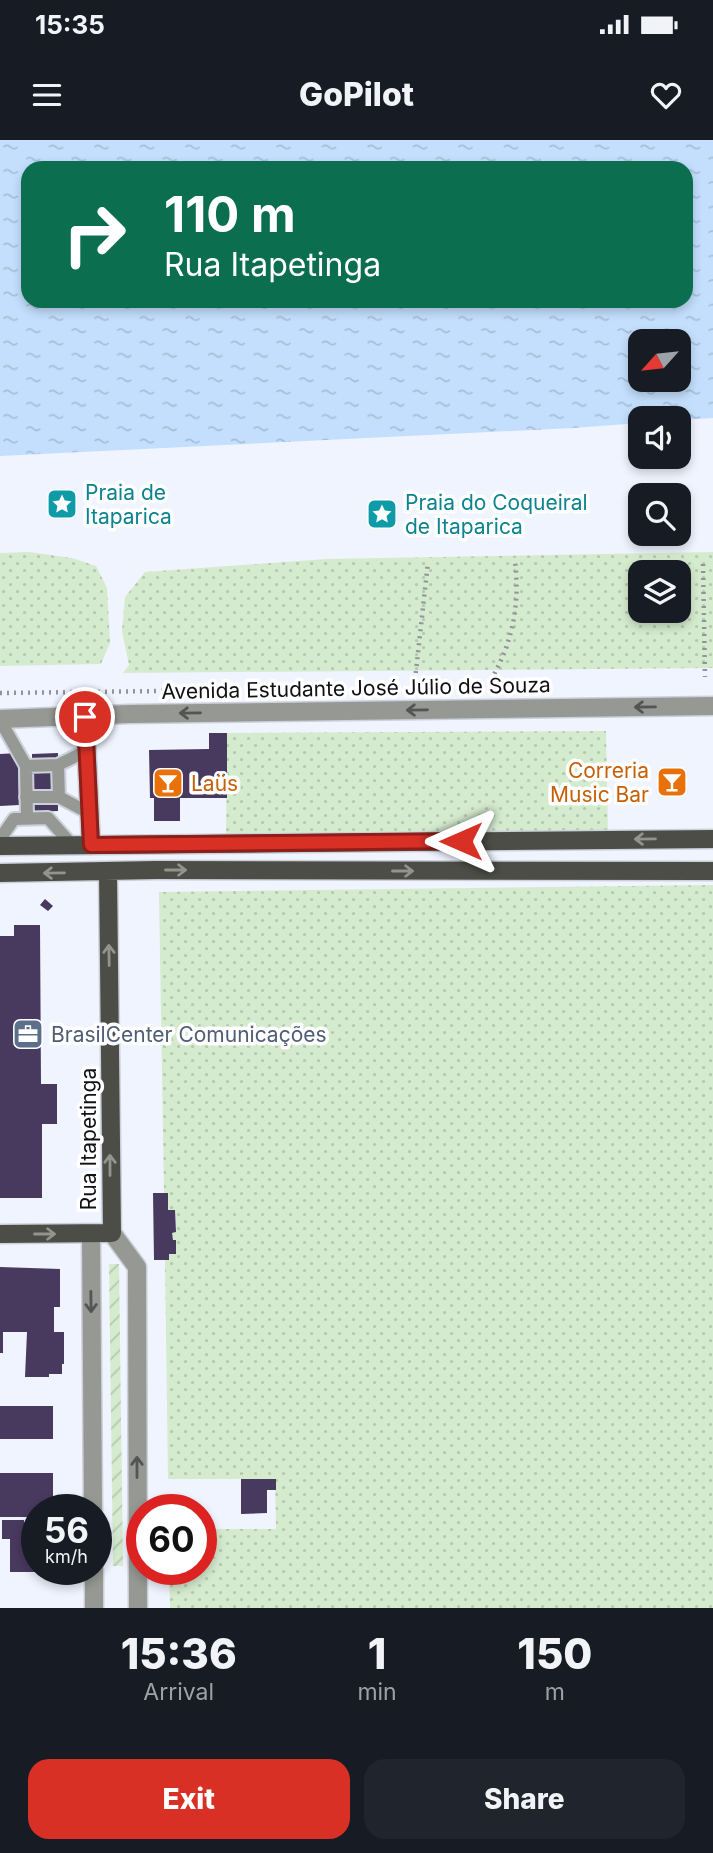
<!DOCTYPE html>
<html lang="en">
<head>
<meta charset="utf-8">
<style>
  :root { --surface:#171b24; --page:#20242c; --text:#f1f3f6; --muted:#9ea1a6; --accent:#d93025 }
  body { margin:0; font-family:Inter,sans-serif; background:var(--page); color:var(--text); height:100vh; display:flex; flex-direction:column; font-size:26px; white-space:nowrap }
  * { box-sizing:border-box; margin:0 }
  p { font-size:23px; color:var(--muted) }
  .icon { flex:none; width:38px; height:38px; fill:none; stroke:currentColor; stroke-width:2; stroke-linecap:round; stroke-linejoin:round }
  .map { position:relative; height:1468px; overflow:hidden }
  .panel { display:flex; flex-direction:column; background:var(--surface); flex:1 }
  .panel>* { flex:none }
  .banner { position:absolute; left:21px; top:21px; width:672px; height:147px; border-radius:21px; box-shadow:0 4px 10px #0003; background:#0b6e4f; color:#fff; overflow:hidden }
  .needle { width:46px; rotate:243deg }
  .fabs { position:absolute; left:628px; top:189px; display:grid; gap:14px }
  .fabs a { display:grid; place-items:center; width:63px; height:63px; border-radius:14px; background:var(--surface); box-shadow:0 4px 10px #0003; font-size:35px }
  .speed { position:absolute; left:21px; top:1354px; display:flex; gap:14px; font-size:35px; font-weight:700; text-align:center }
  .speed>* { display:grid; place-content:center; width:91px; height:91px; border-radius:50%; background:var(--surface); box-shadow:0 4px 10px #0003; line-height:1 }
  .speed small { font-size:18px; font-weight:400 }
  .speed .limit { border:10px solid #d22; background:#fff; color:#111 }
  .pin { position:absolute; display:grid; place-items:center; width:60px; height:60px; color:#fff; margin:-30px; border:4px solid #fff; border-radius:50%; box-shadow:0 2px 7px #0007 }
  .me { position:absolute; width:77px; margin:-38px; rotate:270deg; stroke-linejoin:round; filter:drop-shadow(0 0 5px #0008) }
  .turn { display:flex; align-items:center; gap:24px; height:147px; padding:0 28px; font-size:32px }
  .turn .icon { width:91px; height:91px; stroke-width:2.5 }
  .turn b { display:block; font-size:49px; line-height:60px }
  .eta { display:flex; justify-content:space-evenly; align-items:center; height:119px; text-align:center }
  .eta b { font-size:42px; font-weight:800; line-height:49px }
  .action { display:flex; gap:14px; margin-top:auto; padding:14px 28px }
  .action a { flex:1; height:80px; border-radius:21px; background:var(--accent); color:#fff; font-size:28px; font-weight:800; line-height:80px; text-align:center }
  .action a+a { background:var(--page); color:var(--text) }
  .status { display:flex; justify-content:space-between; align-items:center; height:49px; padding:0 35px; background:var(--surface); direction:ltr }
  .status svg { height:19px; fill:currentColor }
  header { display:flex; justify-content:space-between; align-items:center; height:91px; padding:0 28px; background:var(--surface); font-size:32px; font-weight:800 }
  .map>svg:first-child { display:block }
</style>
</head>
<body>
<div class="status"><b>15:35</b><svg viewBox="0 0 49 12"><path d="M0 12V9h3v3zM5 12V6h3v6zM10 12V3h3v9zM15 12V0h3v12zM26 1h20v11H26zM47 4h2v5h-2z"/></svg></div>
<header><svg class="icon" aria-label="menu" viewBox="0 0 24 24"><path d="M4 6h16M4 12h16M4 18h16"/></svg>GoPilot<svg class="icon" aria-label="heart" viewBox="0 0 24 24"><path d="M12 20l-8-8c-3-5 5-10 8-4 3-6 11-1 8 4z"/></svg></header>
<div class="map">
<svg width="713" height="1468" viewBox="0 0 713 1468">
  <defs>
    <pattern id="grass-dots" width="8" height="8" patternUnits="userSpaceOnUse" patternTransform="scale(1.75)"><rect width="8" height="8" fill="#d5ebce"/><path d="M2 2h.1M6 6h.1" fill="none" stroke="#b6c8b0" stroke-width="1.8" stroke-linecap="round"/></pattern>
    <pattern id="garden-furrows" width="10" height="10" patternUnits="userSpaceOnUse" patternTransform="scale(1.75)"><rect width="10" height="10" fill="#d5ebce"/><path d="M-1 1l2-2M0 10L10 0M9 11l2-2" fill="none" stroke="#b6c8b0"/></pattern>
    <pattern id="water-ripples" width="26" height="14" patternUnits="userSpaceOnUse" patternTransform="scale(1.75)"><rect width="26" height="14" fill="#c3dffd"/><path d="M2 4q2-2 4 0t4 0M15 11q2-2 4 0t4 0" fill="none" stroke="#a6bed8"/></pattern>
  </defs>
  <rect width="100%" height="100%" fill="#eff4ff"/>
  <path fill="url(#grass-dots)" fill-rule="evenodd" d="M 29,412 L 72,418 L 96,426 L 107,448 L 110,503 L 101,524 L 0,526 L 0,413 Z
    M 713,412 L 713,528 L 123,533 L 129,525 L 122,491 L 125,457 L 145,432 L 326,419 ZM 640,432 L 679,432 L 679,471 L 640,471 Z
    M 606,591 L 608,696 L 226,700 L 227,593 Z
    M 713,745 L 713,1468 L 170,1468 L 169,1430 L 201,1430 L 201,1389 L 276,1389 L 275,1339 L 168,1339 L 165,1120 L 173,1100 L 172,1093 L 176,1092 L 175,1070 L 168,1070 L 168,1054 L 164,1053 L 159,752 Z"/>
  <path fill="url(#garden-furrows)" d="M 109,1124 L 119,1124 L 123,1426 L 113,1426 Z"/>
  <path fill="url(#water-ripples)" fill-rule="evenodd" d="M 0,0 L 713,0 L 713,278 L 679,280 L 679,278 L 640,278 L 640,283 L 573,288 L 0,316 ZM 28,28 L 686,28 L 686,161 L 28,161 ZM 640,201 L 679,201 L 679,240 L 640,240 Z"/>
  <path fill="#48395e" d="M 209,593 L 227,593 L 227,658 L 180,658 L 180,681 L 154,681 L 154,658 L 150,658 L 149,610 L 209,609 Z
    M 18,613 L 19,665 L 0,666 L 0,614 Z
    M 58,613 L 58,671 L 32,672 L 32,614 Z
    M 45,759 L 53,766 L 48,771 L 40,765 Z
    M 14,785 L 40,785 L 41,944 L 57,944 L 57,984 L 42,984 L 42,1058 L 0,1058 L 0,796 L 14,796 Z
    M 153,1053 L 168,1053 L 168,1070 L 175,1070 L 176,1092 L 172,1093 L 173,1100 L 176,1100 L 176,1114 L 169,1114 L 169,1120 L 154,1120 Z
    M 0,1127 L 60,1129 L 60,1167 L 54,1167 L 54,1192 L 64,1192 L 64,1224 L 62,1224 L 62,1234 L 49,1234 L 49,1237 L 25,1237 L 27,1192 L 3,1192 L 3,1213 L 0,1213 Z
    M 0,1266 L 53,1266 L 53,1299 L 0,1299 Z
    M 0,1333 L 53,1333 L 53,1370 L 37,1370 L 37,1380 L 31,1380 L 31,1377 L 0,1377 Z
    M 241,1339 L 276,1339 L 276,1350 L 267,1350 L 267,1373 L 241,1374 Z
    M 2,1380 L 24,1380 L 25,1393 L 37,1393 L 37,1432 L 10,1432 L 10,1399 L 2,1399 Z"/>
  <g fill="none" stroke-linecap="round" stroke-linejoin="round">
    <g stroke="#cbd0da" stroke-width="16">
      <path id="service" d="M 0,580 L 26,626 L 27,678
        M 88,610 L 58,625 L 59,657 L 89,673
        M 26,626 L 58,625
        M 26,657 L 59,657
        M 0,699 L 14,679 L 48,678 L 72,705"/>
    </g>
    <g stroke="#cbd0da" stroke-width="21">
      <path id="tertiary" d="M 85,577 L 91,705
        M 0,579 L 129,574 L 713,566
        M 112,1093 L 137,1127 L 138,1468
        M 91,1094 L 93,1370
        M 94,1430 L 94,1468"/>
    </g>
    <g stroke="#cbd0da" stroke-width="21">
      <path id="primary" d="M 0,706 L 713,699
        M 0,733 L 156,730 L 713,731
        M 0,1094 L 112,1093 L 108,732"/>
    </g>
    <path stroke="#91949c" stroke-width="4.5" stroke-dasharray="2 5" stroke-linecap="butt" d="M 703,424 L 705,537
      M 415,540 L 428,422
      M 491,540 C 513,501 520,465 515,421
      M 0,553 L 320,549"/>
    <use href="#service" stroke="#969893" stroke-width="12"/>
    <use href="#tertiary" stroke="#969893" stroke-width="18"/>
    <use href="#primary" stroke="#4b4d46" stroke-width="18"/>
  </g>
  <defs><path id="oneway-shaft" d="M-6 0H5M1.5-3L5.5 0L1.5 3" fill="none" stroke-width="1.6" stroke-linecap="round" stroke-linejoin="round" transform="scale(1.75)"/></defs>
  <g stroke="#535454">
    <use href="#oneway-shaft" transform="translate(645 567) rotate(179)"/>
    <use href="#oneway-shaft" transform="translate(417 570) rotate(179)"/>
    <use href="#oneway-shaft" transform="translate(190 573) rotate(179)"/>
    <use href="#oneway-shaft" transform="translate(91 1162) rotate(89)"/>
    <use href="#oneway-shaft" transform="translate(137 1327) rotate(-90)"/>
  </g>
  <g stroke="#939490">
    <use href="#oneway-shaft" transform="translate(645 699) rotate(179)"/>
    <use href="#oneway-shaft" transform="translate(176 730)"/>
    <use href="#oneway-shaft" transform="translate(403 731)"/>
    <use href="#oneway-shaft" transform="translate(54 733) rotate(179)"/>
    <use href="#oneway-shaft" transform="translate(109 815) rotate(-91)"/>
    <use href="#oneway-shaft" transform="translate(110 1025) rotate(-90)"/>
    <use href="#oneway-shaft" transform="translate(45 1094)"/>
  </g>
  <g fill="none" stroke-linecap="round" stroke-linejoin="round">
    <g stroke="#8d1f18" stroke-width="18">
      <path id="route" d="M 85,577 L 91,705 L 461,701"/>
    </g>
    <use href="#route" stroke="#d93025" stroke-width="12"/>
  </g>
  <defs>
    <g id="sight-square" transform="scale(1.575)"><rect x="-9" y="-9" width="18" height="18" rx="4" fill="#0f9aa8" stroke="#fff"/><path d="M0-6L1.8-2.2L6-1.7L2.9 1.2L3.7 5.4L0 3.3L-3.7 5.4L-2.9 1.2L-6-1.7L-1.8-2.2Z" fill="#fff"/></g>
    <g id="bar-square" transform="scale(1.575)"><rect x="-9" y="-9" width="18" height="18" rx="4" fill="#e8710a" stroke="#fff"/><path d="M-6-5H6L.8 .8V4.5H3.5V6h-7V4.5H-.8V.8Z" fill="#fff"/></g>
    <g id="office-square" transform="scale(1.575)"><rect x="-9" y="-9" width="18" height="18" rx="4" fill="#5c6f8a" stroke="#fff"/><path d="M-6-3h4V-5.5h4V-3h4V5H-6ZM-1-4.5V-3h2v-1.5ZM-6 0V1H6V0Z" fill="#fff"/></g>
  </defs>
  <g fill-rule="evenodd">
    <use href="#sight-square" x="62" y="364"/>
    <use href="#sight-square" x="382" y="374"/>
    <use href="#bar-square" x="672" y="642"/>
    <use href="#bar-square" x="168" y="643"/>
    <use href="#office-square" x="28" y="894"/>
  </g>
  <g text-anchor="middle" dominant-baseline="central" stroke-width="7" stroke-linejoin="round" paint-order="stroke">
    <g font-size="21" fill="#0d838f" stroke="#fff" text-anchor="start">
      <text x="85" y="352">Praia de<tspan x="85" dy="24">Itaparica</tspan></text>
      <text x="405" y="362">Praia do Coqueiral<tspan x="405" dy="24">de Itaparica</tspan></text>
    </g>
    <g font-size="21" fill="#101115" stroke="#fff">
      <text transform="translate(356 548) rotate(-1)">Avenida Estudante José Júlio de Souza</text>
      <text transform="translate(88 999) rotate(-90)">Rua Itapetinga</text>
    </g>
    <g font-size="21" fill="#c56008" stroke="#fff" text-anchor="end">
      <text x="649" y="630">Correria<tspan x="649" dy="24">Music Bar</tspan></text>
      <text x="191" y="643" text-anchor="start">Laüs</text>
    </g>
    <g font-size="21" fill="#4e5e75" stroke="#fff" text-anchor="start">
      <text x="51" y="894">BrasilCenter Comunicações</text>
    </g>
  </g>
</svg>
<div class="fabs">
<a><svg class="needle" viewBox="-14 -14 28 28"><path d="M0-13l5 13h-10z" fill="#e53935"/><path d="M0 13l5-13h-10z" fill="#9ea1a6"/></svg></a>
<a><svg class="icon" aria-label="sound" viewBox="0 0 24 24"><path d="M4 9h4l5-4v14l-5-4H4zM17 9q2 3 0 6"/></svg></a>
<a><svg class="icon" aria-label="search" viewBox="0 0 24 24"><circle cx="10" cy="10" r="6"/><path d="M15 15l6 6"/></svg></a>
<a><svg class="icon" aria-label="layers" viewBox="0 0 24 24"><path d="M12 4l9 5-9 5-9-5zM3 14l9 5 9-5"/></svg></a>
</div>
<div class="speed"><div>56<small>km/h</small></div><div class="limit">60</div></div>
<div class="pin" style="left:85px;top:577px;background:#d93025"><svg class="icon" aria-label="arrive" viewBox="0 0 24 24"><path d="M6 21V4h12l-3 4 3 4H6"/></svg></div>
<svg class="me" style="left:461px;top:701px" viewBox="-20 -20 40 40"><path d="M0-17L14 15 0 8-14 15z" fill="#d93025" stroke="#fff" stroke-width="4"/></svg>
<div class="banner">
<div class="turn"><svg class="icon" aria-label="right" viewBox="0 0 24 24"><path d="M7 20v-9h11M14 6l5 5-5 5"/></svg><div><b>110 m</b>Rua Itapetinga</div></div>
</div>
</div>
<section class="panel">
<div class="eta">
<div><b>15:36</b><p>Arrival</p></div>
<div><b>1</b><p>min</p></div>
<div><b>150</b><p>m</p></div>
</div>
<div class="action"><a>Exit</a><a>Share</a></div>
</section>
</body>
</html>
